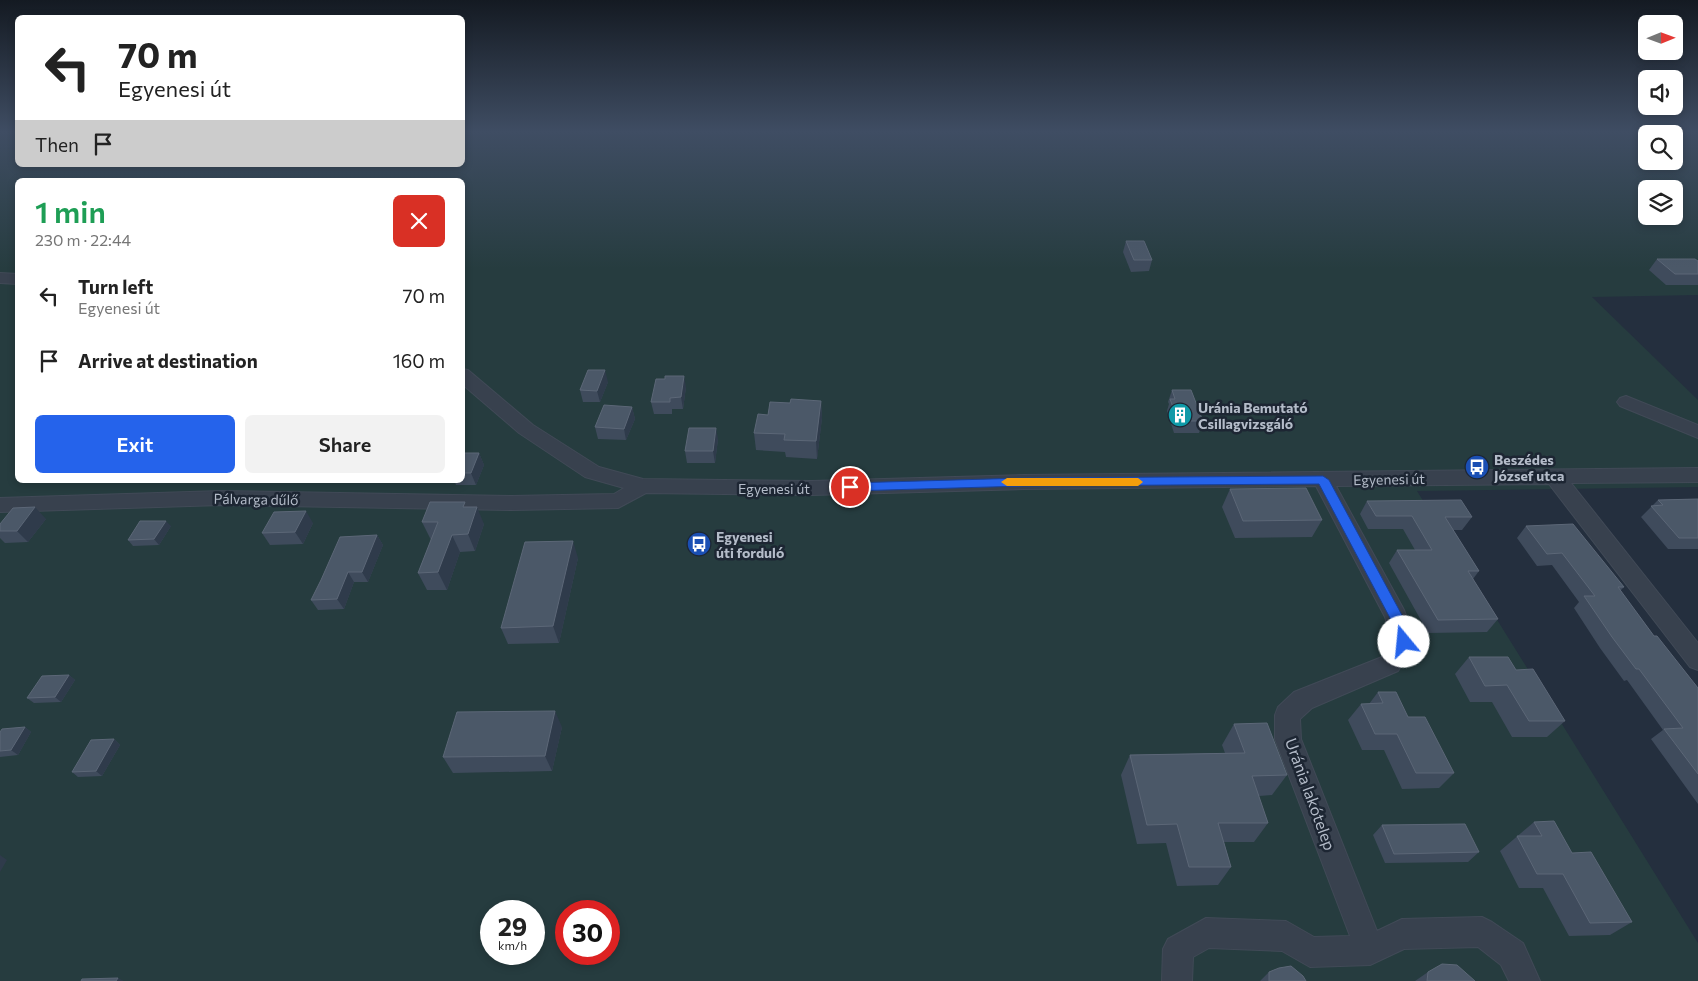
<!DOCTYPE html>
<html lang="en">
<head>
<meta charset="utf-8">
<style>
  :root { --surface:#fff; --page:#f2f2f2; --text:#222; --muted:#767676; --accent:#2563eb }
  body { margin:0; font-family:Commissioner,sans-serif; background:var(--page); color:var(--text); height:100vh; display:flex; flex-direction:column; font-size:19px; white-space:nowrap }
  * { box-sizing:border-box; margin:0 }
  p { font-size:16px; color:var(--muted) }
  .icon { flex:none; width:28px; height:28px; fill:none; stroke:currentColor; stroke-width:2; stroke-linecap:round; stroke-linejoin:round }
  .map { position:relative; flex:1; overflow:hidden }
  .details { position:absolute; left:15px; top:178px; width:450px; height:305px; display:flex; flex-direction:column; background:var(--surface); border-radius:8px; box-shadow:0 2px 8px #0003 }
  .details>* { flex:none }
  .hud { position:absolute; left:15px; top:15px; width:450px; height:152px; border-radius:8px; box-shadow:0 2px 8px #0003; background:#fff; color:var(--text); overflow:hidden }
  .needle { width:32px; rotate:89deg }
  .buttons { position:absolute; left:1638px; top:15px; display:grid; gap:10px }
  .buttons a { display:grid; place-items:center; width:45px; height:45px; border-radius:8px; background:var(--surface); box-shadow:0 2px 8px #0003; font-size:25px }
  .speed { position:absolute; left:480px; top:900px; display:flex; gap:10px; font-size:25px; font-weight:700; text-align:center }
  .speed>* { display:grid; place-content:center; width:65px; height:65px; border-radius:50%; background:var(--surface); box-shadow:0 2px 8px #0003; line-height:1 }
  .speed small { font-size:12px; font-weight:400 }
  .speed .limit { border:8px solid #d22; background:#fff; color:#111 }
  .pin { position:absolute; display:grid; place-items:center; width:42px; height:42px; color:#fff; margin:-21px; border:2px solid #fff; border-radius:50%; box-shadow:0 1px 5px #0007 }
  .me { position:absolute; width:55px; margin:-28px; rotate:343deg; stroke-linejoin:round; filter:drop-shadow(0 0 4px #0008) }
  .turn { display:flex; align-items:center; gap:18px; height:105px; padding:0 20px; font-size:22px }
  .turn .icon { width:65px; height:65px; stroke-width:2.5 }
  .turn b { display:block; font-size:35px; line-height:42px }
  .then { display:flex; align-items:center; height:48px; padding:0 20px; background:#0003; gap:10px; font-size:19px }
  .round { display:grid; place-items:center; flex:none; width:52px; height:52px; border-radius:8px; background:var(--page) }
  .summary { display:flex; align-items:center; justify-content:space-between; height:85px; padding:0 20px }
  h1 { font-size:30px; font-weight:600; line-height:38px; color:#1e9e55 }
  .action { display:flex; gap:10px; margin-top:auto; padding:10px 20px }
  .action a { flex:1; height:58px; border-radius:8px; background:var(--accent); color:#fff; font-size:20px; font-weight:600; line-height:58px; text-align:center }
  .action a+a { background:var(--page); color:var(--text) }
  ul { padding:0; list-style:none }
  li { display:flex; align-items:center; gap:15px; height:65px; padding:0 20px }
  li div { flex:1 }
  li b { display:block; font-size:19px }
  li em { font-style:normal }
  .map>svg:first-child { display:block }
</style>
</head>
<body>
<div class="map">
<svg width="1698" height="981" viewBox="0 0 1698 981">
  <rect width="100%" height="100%" fill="#242f3e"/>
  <path fill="#263c3f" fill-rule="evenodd" d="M 0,131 L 17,131 L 18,165 L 462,165 L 463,131 L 1698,131 L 1698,295 L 1592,297 L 1698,400 L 1698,487 L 1417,491 L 1698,943 L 1698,981 L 0,981 ZM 1646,134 L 1674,134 L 1674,161 L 1646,161 ZM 18,180 L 462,180 L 462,480 L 18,480 ZM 1646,189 L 1674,189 L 1674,216 L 1646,216 ZM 491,911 L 534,911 L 534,954 L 491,954 ZM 566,911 L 609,911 L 609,954 L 566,954 Z"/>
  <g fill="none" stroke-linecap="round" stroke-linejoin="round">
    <g stroke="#414a57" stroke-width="2">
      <path id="minor" d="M 0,273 L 18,274 L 18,284 L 0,283 Z
        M 462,369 L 468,370 L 533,425 L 599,467 L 643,479 L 812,481 L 1024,475 L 1698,468 L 1698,482 L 1571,483 L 1698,643 L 1698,670 L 1690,667 L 1549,484 L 1336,486 L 1404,610 L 1416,642 L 1398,671 L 1312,708 L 1300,719 L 1301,739 L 1377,931 L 1402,919 L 1482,917 L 1492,922 L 1523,943 L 1540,981 L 1509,981 L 1501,965 L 1478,947 L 1404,949 L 1370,965 L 1310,967 L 1282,951 L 1209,948 L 1193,957 L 1192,981 L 1162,981 L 1163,949 L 1168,939 L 1206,918 L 1286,921 L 1314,937 L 1350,936 L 1275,739 L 1275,715 L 1278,707 L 1294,692 L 1382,657 L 1392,641 L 1385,617 L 1316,486 L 1024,489 L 812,495 L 646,493 L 618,508 L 512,510 L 221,505 L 0,512 L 0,498 L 221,491 L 512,496 L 614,494 L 624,488 L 585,477 L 519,433 L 462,384 Z
        M 1626,396 L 1698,425 L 1698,438 L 1620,406 L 1617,402 L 1620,398 Z"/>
    </g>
    <use href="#minor" fill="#38414e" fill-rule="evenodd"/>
  </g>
  <path fill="#3f4b5c" d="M 1126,241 L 1152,260 L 1149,271 L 1131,272 L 1123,252 Z
    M 1657,259 L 1698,261 L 1698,285 L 1666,285 L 1649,270 Z
    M 608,382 L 600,402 L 583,402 L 580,390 Z
    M 686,387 L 683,409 L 672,409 L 672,414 L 654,414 L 651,402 Z
    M 1172,390 L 1203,421 L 1199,433 L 1174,433 L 1167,411 L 1169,404 L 1168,402 Z
    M 821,401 L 822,418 L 817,459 L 786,457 L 785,452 L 756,450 L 754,433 L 768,415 L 790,403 Z
    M 632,407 L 635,419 L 626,440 L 598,439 L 595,427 Z
    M 718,439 L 715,463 L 687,463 L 685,451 Z
    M 462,453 L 479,453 L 484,465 L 476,485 L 456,485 L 454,480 L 462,480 Z
    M 1230,489 L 1322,520 L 1312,537 L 1235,538 L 1222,507 Z
    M 1698,499 L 1698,549 L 1668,549 L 1641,517 L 1658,500 Z
    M 1367,501 L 1472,517 L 1462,530 L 1453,530 L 1479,571 L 1473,579 L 1498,619 L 1487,632 L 1428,633 L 1389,563 L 1397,550 L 1415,550 L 1403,529 L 1368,529 L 1360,514 Z
    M 467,507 L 484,524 L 475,551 L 460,552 L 447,590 L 427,590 L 418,573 L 431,540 L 422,522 Z
    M 46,519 L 28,542 L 5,543 L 0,538 L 0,524 Z
    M 313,523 L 303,544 L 270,545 L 262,533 Z
    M 171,526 L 159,545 L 133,546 L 128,540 Z
    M 1526,526 L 1624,587 L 1620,591 L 1654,636 L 1698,688 L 1698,804 L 1651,739 L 1663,730 L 1627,680 L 1624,681 L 1600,648 L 1574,608 L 1579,602 L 1552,565 L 1537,566 L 1517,538 Z
    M 377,535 L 383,545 L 368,582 L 354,582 L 344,609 L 318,610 L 311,600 Z
    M 578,558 L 559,643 L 508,644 L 501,628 Z
    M 1469,657 L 1516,670 L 1565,721 L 1547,737 L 1512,737 L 1492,702 L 1470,702 L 1455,674 Z
    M 69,675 L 75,680 L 61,702 L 34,703 L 27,698 Z
    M 1378,692 L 1408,717 L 1454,773 L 1439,788 L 1402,789 L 1384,750 L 1362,750 L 1348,720 L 1361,704 L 1369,704 Z
    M 1234,724 L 1287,775 L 1272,795 L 1259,796 L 1268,823 L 1254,842 L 1224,842 L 1231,867 L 1218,885 L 1177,886 L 1166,843 L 1137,844 L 1121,775 L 1130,755 L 1225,753 L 1222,745 Z
    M 25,727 L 31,732 L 18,755 L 0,757 L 0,732 Z
    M 562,727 L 552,771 L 453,773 L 443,757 Z
    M 114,739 L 120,745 L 102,776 L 78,777 L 72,772 Z
    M 1534,822 L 1572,853 L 1632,922 L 1610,935 L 1569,936 L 1543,888 L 1519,888 L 1500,851 Z
    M 1382,825 L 1479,852 L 1468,862 L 1385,863 L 1373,835 Z
    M 1269,972 L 1306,981 L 1260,981 Z
    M 1428,972 L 1475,981 L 1415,981 Z"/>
  <path fill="#2f3b4b" d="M 605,370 L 608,382 L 600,402 L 597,391 Z
    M 684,376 L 686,387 L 683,409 L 681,397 Z
    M 821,401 L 822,418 L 817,459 L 816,441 Z
    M 632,407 L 635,419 L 626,440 L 624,429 Z
    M 716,428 L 718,439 L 715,463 L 713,451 Z
    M 479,453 L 484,465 L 476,485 L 471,473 Z
    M 35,507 L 46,519 L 28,542 L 17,531 Z
    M 477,507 L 484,524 L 475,551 L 468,534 Z
    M 306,511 L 313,523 L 303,544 L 295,532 Z
    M 166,521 L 171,526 L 159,545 L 154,539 Z
    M 377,535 L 383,545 L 368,582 L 362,572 Z
    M 452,535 L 460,552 L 447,590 L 438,572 Z
    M 573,541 L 578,558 L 559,643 L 553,626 Z
    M 348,572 L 354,582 L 344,609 L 337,599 Z
    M 69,675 L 75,680 L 61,702 L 55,697 Z
    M 555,711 L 562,727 L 552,771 L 545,756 Z
    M 25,727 L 31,732 L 18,755 L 11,750 Z
    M 114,739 L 120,745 L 102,776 L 96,771 Z
    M 0,855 L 7,860 L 0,872 Z
    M 118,978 L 124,981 L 116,981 Z"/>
  <path fill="#4b5868" stroke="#5c6777" d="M 1126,241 L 1144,241 L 1152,260 L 1134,260 Z
    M 1657,259 L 1695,259 L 1698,261 L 1698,274 L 1675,274 Z
    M 588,370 L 605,370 L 597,391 L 580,390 Z
    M 665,376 L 684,376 L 681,397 L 670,398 L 670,402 L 651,402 L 656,379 L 665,379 Z
    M 1172,390 L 1191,390 L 1203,421 L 1178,421 L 1170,399 L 1175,399 Z
    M 791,399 L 821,401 L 816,441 L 784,440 L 785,434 L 754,433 L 758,414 L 768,415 L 770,402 L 790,403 Z
    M 604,405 L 632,407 L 624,429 L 595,427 Z
    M 689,428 L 716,428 L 713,451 L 685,451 Z
    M 462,453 L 479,453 L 471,473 L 462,473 Z
    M 1306,488 L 1322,520 L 1243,521 L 1230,489 Z
    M 1698,499 L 1698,538 L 1679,538 L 1651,506 L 1663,505 L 1658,500 Z
    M 1461,500 L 1472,517 L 1445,517 L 1479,571 L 1468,571 L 1498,619 L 1438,620 L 1397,550 L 1432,550 L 1412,516 L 1376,516 L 1367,501 Z
    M 430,502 L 465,502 L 463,507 L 477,507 L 468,534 L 452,535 L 438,572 L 418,573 L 438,522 L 422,522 Z
    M 35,507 L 17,531 L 0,531 L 0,524 L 13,508 Z
    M 306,511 L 295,532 L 262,533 L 274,512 Z
    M 140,521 L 166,521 L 154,539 L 128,540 Z
    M 1573,524 L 1624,587 L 1618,587 L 1654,636 L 1657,636 L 1698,688 L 1698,774 L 1664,729 L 1683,728 L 1639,669 L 1636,669 L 1612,637 L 1584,596 L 1595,596 L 1562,553 L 1547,554 L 1526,526 Z
    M 377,535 L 362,572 L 348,572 L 337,599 L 311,600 L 321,580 L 340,537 Z
    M 573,541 L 553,626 L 501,628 L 525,542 Z
    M 1469,657 L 1508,657 L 1516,670 L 1533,669 L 1565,721 L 1529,721 L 1507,685 L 1485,686 Z
    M 69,675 L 55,697 L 27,698 L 42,676 Z
    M 1378,692 L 1396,692 L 1408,717 L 1425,717 L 1454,773 L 1416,773 L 1397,734 L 1375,734 L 1361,704 L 1383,703 Z
    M 555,711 L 545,756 L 443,757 L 457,712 Z
    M 1267,723 L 1287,775 L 1252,776 L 1268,823 L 1218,823 L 1231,867 L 1189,867 L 1177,824 L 1147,825 L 1130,755 L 1245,753 L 1234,724 Z
    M 25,727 L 11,750 L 0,751 L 0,732 L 2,729 Z
    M 114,739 L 96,771 L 72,772 L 91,740 Z
    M 1554,821 L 1572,853 L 1591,852 L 1632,922 L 1590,923 L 1563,874 L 1537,874 L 1517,836 L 1542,836 L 1534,822 Z
    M 1465,824 L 1479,852 L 1394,854 L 1382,825 Z
    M 1442,964 L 1457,965 L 1475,981 L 1427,981 L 1428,972 Z
    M 1291,966 L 1303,976 L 1306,981 L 1269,981 L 1269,972 L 1279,968 Z
    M 118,978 L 116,981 L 81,981 L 82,979 Z"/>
  <linearGradient id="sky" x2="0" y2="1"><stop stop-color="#141a22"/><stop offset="0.49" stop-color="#3f4d63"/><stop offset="1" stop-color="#3f4d63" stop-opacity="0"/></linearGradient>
  <rect width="1698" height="269" fill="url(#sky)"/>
  <path fill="#2563eb" stroke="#184099" d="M 1323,476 L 1329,480 L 1403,617 L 1410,642 L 1408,646 L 1404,647 L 1399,646 L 1390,618 L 1319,484 L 1024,486 L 850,491 L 845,487 L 850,483 L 1024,478 Z"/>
  <path fill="#f59e0b" d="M 1007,478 L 1138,478 L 1143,482 L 1138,486 L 1007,486 L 1001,482 Z"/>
  <defs>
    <g id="building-disc" transform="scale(1.25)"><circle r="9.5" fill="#0f9aa8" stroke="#1d2633"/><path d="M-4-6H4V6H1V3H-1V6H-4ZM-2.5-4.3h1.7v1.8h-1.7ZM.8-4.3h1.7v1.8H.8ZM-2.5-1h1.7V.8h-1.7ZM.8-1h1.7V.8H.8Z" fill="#fff"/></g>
    <g id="bus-disc" transform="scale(1.25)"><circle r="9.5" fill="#1a4fb4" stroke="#1d2633"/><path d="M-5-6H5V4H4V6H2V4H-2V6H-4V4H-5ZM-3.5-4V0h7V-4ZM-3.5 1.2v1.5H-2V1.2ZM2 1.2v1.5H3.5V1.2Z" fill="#fff"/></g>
  </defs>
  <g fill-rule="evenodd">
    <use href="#building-disc" x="1180" y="415"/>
    <use href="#bus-disc" x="1477" y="467"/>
    <use href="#bus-disc" x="699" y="544"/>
  </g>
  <g text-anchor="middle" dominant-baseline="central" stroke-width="5" stroke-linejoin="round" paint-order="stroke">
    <g font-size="14" font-weight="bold" fill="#b4bcc9" stroke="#1d2633" text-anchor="start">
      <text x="1198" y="407">Uránia Bemutató<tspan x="1198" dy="16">Csillagvizsgáló</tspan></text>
      <text x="1494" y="459">Beszédes<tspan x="1494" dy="16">József utca</tspan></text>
      <text x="716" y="536">Egyenesi<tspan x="716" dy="16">úti forduló</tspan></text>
    </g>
    <g font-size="14" fill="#b4bcc9" stroke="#1d2633">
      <text transform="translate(1389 479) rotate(-1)">Egyenesi út</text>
      <text x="774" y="488">Egyenesi út</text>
      <text transform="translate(256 499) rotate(1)">Pálvarga dűlő</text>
    </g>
    <g font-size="16" fill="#b4bcc9" stroke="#1d2633">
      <text transform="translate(1311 794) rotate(70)">Uránia lakótelep</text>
    </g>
  </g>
</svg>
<div class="buttons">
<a><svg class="needle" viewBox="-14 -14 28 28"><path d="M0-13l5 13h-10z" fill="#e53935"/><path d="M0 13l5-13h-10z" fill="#767676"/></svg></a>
<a><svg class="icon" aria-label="sound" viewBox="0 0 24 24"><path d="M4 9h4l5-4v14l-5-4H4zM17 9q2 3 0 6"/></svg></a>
<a><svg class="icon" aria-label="search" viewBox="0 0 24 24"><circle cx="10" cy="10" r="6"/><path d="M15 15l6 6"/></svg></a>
<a><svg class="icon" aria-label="layers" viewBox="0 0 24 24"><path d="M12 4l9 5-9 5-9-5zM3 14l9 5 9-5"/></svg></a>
</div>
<div class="speed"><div>29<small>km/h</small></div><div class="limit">30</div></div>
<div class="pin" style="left:850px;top:487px;background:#d93025"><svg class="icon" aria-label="arrive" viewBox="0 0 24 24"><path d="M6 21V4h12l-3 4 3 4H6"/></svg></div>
<svg class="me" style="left:1404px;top:642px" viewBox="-20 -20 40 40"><circle r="19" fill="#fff"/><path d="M0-13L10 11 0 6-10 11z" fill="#2563eb"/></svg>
<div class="hud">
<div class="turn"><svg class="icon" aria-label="left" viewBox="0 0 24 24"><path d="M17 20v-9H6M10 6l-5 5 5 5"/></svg><div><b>70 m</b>Egyenesi út</div></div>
<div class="then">Then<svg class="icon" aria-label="arrive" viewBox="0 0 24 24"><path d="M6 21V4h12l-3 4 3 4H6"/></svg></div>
</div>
<section class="details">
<div class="summary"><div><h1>1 min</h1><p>230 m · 22:44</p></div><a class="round" style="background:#d93025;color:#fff"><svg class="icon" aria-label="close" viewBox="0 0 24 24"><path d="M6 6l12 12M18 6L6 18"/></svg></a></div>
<ul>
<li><svg class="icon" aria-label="left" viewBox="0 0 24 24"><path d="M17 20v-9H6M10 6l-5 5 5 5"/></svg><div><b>Turn left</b><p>Egyenesi út</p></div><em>70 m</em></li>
<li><svg class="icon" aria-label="arrive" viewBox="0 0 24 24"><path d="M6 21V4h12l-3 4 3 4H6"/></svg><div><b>Arrive at destination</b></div><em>160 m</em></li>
</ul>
<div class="action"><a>Exit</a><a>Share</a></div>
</section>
</div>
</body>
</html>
